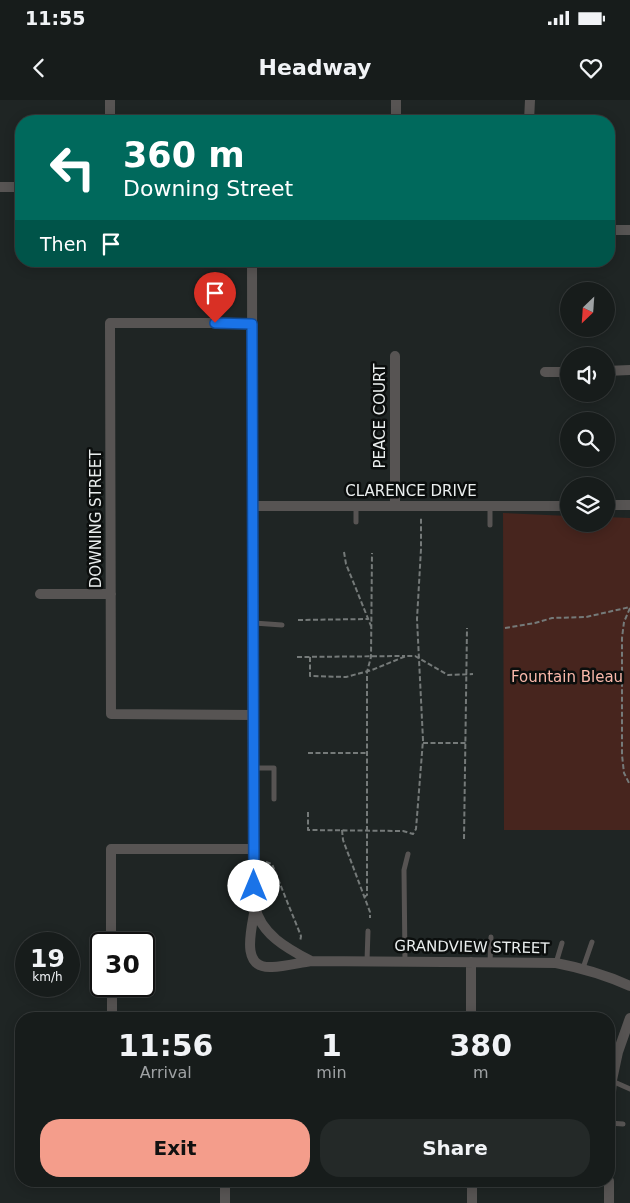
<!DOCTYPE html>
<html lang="en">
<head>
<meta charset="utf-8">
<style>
  :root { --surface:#171c1b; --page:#242928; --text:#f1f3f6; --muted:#9ea1a3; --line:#363a3a; --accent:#f49d8b }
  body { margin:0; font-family:"DejaVu Sans",sans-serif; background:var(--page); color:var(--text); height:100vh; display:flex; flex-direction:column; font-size:19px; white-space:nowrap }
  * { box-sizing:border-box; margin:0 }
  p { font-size:16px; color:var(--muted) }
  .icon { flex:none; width:28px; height:28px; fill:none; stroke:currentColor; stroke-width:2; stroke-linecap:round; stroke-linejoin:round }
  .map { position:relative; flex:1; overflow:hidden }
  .sheet { position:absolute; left:15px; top:912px; width:600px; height:175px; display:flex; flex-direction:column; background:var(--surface); border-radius:20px; box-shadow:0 2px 12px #0003,0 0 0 1px var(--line) }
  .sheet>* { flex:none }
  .guide { position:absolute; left:15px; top:15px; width:600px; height:152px; border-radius:20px; box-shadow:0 2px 12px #0003,0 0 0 1px var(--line); background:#00695c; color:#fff; overflow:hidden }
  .needle { width:32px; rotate:205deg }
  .controls { position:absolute; left:560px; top:182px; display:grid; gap:10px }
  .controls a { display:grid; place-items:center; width:55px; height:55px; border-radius:50%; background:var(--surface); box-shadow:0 2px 12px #0003,0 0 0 1px var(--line); font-size:25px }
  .speed { position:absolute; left:15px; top:832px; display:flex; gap:10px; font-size:25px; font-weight:700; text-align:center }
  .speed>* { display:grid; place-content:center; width:65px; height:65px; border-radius:50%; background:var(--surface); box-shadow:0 2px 12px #0003,0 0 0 1px var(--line); line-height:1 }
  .speed small { font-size:12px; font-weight:400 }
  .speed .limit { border:2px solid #111; border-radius:8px; background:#fff; color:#111 }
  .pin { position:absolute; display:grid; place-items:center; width:42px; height:42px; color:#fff; margin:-51px -21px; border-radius:50% 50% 50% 0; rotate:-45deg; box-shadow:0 0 5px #0007 }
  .pin .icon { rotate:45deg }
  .me { position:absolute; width:55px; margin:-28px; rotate:0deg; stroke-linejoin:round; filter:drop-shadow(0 0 4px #0008) }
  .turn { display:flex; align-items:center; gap:18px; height:105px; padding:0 25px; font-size:22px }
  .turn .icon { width:65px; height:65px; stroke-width:2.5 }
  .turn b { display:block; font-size:35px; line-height:42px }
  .then { display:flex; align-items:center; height:48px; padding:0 25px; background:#0003; gap:10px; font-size:19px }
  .eta { display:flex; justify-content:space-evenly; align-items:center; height:85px; text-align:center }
  .eta b { font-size:30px; font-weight:600; line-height:35px }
  .action { display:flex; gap:10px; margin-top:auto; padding:10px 25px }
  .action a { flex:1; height:58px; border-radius:20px; background:var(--accent); color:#111; font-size:20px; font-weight:600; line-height:58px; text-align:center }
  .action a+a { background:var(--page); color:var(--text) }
  .status { display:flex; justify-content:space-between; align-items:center; height:35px; padding:0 25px; background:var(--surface); direction:ltr }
  .status svg { height:14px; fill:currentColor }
  header { display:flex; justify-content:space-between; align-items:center; height:65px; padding:0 25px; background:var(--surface); font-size:22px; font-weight:600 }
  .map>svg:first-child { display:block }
</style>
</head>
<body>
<div class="status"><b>11:55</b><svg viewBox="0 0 49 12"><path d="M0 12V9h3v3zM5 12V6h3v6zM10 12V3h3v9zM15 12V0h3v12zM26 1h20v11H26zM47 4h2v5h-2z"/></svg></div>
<header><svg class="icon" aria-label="back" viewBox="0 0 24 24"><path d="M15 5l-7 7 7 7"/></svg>Headway<svg class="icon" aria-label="heart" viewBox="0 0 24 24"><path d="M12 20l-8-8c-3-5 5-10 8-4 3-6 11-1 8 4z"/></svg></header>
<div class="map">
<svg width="630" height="1103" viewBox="0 0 630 1103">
  <rect width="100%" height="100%" fill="#1f2524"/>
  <path fill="#47251e" d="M 503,413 L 569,416 L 569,424 L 606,424 L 606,417 L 630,418 L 630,730 L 504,730 Z"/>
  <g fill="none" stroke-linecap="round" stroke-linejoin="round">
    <path stroke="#757a79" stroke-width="2" stroke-dasharray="5 2.5" stroke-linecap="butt" d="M 344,452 L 346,464 L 371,526
      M 630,508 L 624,522 L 622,538 L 622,655 L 624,673 L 630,685
      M 298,520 L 368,519
      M 505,528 L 535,523 L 552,518 L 586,517 L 630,507
      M 297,557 L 405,556
      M 310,557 L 310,576 L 346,577 L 372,570 L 406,556 L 415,556 L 448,575 L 473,574
      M 423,643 L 467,643
      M 308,653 L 368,653
      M 308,712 L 308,730 L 403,731 L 413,734 L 416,729 L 423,640 L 417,519 L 421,449 L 421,417
      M 342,730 L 343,740 L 370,812 L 370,818
      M 464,739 L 467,528
      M 266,762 L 272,764 L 301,836 L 300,842
      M 364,797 L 367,795 L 367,572 L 371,557 L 372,453"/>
    <path stroke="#575453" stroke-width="5" d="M 356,406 L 356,422
      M 490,425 L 490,406
      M 253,523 L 282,525
      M 253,668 L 274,668 L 274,699
      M 367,861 L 368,831
      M 405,862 L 404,770 L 408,754
      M 490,862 L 491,837
      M 556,863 L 562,843
      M 583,868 L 592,842
      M 612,981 L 630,989
      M 609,1023 L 623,1024"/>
    <path stroke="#575453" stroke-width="10" d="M 396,0 L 396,21
      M 110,21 L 110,0
      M 529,21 L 530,0
      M 0,87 L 21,87
      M 609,130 L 630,130
      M 252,161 L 253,786 C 254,793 253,800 255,806 C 260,834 288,849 311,861 L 556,863 C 582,868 606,875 630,886
      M 252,223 L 110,223 L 111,614 L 253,615
      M 606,271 L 630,270
      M 545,272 L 569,272
      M 606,405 L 630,405
      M 253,406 L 569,406
      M 395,406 L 395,256
      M 40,494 L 111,494
      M 255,808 C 252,828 239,869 272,867 C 284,867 298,863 311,861
      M 111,844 L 111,749 L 253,749
      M 471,862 L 471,919
      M 112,886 L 112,919
      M 609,1016 L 612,980 L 618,952 L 630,918
      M 472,1081 L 472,1103
      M 609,1081 L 609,1103
      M 225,1082 L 225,1103"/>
  </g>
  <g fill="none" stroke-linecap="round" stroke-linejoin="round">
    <g stroke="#114b97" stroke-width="12">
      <path id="route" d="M 215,223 L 252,224 L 254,786"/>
    </g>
    <use href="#route" stroke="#1a73e8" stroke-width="9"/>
  </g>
  <g text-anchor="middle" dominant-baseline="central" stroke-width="5" stroke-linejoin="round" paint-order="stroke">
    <g font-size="15" fill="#eaeeee" stroke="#0b0e0d">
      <text transform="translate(380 316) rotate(-90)">PEACE COURT</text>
      <text x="411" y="391">CLARENCE DRIVE</text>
      <text transform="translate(96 419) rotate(-90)">DOWNING STREET</text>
      <text transform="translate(472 847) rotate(1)">GRANDVIEW STREET</text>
    </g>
    <g font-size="15" fill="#f9b8aa" stroke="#0b0e0d">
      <text x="567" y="577">Fountain Bleau</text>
    </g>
  </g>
</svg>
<div class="controls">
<a><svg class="needle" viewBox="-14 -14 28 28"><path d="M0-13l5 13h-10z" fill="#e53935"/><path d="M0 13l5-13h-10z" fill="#9ea1a3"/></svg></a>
<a><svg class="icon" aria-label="sound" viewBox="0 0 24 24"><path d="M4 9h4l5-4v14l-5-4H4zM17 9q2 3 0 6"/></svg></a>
<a><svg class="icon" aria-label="search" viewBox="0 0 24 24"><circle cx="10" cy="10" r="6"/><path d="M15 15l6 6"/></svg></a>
<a><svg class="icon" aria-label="layers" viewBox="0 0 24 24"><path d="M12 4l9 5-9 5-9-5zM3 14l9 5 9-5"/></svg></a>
</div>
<div class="speed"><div>19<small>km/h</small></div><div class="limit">30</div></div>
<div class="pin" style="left:215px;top:223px;background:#d93025"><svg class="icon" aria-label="arrive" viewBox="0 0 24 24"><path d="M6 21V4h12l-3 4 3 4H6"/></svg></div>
<svg class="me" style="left:254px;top:786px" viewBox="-20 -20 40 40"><circle r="19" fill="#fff"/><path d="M0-13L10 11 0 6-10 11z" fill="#1a73e8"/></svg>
<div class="guide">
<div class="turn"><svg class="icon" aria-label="left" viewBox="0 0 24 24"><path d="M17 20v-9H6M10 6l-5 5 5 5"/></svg><div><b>360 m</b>Downing Street</div></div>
<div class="then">Then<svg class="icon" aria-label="arrive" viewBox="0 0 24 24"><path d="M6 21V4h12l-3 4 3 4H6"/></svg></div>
</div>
<section class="sheet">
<div class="eta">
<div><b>11:56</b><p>Arrival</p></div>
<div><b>1</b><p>min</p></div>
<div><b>380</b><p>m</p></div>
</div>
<div class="action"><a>Exit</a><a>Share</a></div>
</section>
</div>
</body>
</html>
